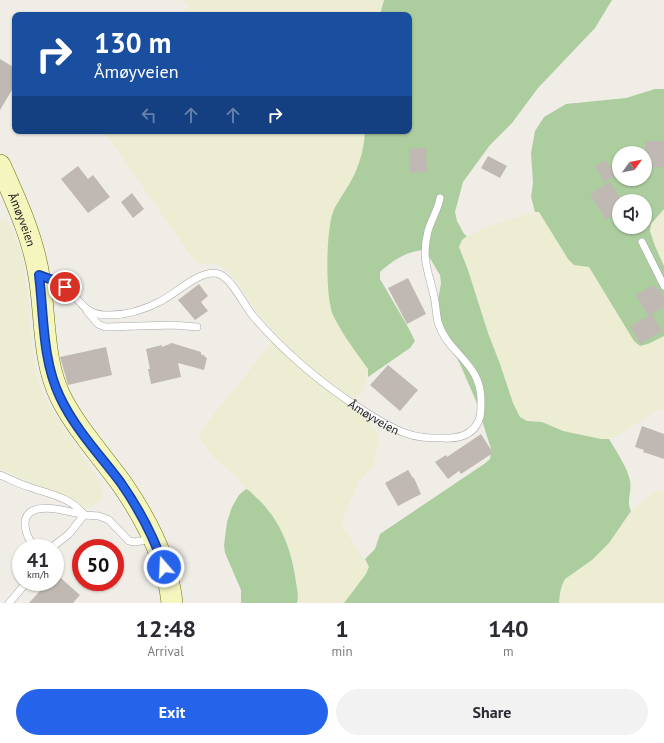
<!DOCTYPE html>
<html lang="en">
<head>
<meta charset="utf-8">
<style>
  :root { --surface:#fff; --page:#f2f2f3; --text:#2b2b33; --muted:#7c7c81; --accent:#2563eb }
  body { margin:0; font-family:"PT Sans",sans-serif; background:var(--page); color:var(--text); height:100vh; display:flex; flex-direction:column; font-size:15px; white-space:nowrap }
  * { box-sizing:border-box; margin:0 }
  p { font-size:13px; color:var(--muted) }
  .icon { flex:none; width:22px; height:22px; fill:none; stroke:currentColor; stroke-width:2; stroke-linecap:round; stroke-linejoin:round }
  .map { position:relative; height:603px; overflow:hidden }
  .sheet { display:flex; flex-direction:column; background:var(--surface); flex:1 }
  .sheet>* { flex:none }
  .hud { position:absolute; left:12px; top:12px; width:400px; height:122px; border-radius:8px; box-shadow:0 1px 3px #0004; background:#1a4fa0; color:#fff; overflow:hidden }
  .needle { width:26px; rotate:57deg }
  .buttons { position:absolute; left:612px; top:146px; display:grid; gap:8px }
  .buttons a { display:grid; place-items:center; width:40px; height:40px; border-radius:50%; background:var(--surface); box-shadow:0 1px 3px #0004; font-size:20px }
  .speed { position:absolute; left:12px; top:539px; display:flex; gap:8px; font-size:20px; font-weight:700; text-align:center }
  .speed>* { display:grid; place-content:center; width:52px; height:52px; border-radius:50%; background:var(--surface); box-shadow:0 1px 3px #0004; line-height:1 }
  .speed small { font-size:10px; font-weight:400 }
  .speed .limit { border:6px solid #d22; background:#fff; color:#111 }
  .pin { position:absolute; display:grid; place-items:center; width:34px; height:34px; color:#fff; margin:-17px; border:2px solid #fff; border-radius:50%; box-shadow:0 1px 4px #0007 }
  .me { position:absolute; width:44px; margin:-22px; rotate:341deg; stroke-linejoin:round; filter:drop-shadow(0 0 3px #0008) }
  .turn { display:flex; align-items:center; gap:14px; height:84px; padding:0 16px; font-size:18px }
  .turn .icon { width:52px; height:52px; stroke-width:2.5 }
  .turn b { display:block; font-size:28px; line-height:34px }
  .lanes { display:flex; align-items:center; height:38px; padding:0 16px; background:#0003; justify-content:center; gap:20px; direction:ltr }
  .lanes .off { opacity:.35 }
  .eta { display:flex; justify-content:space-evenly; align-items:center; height:68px; text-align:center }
  .eta b { font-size:24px; font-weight:700; line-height:28px }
  .button { display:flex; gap:8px; margin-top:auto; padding:8px 16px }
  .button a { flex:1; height:46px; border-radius:24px; background:var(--accent); color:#fff; font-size:16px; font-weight:700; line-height:46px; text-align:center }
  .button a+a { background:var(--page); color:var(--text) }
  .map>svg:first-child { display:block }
</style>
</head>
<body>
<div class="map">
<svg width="664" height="603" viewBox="0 0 664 603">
  <rect width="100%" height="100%" fill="#f0ede7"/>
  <path fill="#ecedd3" d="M 182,0 L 384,0 L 380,15 L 180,15 L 189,5 Z
    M 104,131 L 365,131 L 364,146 L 362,154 L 353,178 L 345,192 L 340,198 L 334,316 L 368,369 L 368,377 L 362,391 L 356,397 L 353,405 L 357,411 L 369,421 L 378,434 L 379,441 L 374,464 L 359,482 L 343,517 L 343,527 L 369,567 L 366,574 L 344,603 L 297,603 L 298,591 L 293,561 L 285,539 L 278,525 L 266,506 L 246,489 L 232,473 L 213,457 L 200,439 L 201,430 L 262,355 L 276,335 L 257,312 L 236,280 L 227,271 L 218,265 L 209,263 L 201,264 L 195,262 Z
    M 664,209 L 664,266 L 655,246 L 650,232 L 651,224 Z
    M 539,212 L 568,259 L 574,265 L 589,267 L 635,341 L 640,346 L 648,344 L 664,336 L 664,409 L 656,411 L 616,437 L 601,439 L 563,431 L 542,422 L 527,421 L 520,418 L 513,403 L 488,333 L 468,270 L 459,247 L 462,240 L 482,229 L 498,223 L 530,213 Z
    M 0,219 L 8,222 L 12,228 L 21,252 L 27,289 L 33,353 L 37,377 L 45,399 L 101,484 L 104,498 L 91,507 L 84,510 L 37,486 L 0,469 Z
    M 656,491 L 664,491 L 664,603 L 559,603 L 560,593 L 562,585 L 565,579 L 609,543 L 631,511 Z"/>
  <path fill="#accd9e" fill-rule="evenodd" d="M 384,0 L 612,0 L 595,28 L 538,88 L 512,123 L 490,145 L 463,182 L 455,212 L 457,221 L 464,234 L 467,236 L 462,240 L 459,247 L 468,270 L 488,333 L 500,364 L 513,403 L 520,417 L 527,421 L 542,422 L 563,431 L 601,439 L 609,439 C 616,451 628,468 630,481 C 632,492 626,501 631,511 L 609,543 L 592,560 L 565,579 L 562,585 L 560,593 L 559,603 L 344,603 L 366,574 L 369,567 L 365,559 L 375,549 L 380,534 L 484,464 L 490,459 L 491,449 L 476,401 L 460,364 L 445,336 L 437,306 L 441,283 L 440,275 L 428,255 L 423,250 C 407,251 392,261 380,272 L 380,279 L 408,327 L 415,341 L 410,348 L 368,377 L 368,369 C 356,352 342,334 333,315 C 325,297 326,231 333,212 C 336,204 341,198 345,191 C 357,173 364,153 365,131 L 409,131 L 409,15 L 380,15 Z
    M 655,89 L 664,89 L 664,209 L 651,224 L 650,231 L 655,246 L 664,266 L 664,336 L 648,344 L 640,346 L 634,341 L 589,267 L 574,265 L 568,259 L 539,212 L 535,212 L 531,197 L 533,183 L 531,153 L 535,131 L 544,117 L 566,104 L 626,98 ZM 619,153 L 645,153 L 645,179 L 619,179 ZM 619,201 L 645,201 L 645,227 L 619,227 Z
    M 246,489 C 251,491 254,496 258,499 C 281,521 292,551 296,582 C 297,589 299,596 297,603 L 241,603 L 241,590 L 225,553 L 224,545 L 227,522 L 232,507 L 239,495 Z"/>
  <path fill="#c0b9b3" d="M 0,59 L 15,68 L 15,85 L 0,110 Z
    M 645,141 L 664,141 L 664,167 L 645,168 Z
    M 426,148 L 427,172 L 410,173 L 409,149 Z
    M 488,156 L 507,166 L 500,178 L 481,168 Z
    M 606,160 L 615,176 L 604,182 L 595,166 Z
    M 78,166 L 88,179 L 93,175 L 110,197 L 88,213 L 61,179 Z
    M 610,182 L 619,197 L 619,212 L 606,220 L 590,194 Z
    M 132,193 L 144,209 L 133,218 L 121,202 Z
    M 408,278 L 426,314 L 407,324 L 388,288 Z
    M 199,284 L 208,296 L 201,302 L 208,311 L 195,320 L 178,300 Z
    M 654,285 L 656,289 L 659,288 L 664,297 L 664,307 L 648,316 L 636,295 Z
    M 652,314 L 662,331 L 640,344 L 630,326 Z
    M 172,343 L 201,352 L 201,354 L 205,356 L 205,357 L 207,358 L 204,370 L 178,363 L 181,377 L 151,384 L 148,369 L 150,369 L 146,349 L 162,345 L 162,347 Z
    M 106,347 L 112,375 L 68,385 L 60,357 Z
    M 388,365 L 418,390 L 400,411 L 370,385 Z
    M 642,426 L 664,434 L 664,459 L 643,452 L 644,450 L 635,447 Z
    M 481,434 L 493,453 L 461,474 L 459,471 L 448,479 L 435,462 L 446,455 L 447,457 Z
    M 408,470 L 413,478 L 414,478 L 421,494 L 398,506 L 385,483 Z
    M 55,573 L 80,595 L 73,603 L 29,603 L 48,582 L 55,582 Z"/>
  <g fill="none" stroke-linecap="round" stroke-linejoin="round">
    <g stroke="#a7a7a7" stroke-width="8">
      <g id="service">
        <path d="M 642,242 L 664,286"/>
        <path id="s1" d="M 41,276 C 50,279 59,281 66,287 C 80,300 84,314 105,315 C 124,316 144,310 161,301 C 176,294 201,268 219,274 C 232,279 244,305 253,316 C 285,353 323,385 364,411 C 377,419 391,428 405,433 C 418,438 430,438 443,438 C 460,439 475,434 480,417 C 481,412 481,407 481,402 C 482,362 447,354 438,322 C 436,314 436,304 434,296 C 428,270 421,258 428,231 C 431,220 438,210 440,198"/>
        <path d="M 87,311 L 98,324 L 105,327 L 173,325 L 197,327"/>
        <path d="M 0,475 C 10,479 19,484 29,487 C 49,494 71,497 84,515"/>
        <path d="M 38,548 C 31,544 28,539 26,531 C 25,528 25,525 25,522 C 28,498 70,512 84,515"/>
        <path d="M 51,548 L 69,534 L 84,515 L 99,516 L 109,520 L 129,541 L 135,542 L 152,539"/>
        <path d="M 9,603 L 27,582"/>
      </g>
    </g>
    <g stroke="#69730b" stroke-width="22">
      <g id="secondary">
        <path id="s2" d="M 0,165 C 16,201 33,237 39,276 C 46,316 42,360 61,398 C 77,429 101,455 122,484 C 146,519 168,560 172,603"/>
      </g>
    </g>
    <use href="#service" stroke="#fff" stroke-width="7"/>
    <use href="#secondary" stroke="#f5f6be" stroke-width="21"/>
  </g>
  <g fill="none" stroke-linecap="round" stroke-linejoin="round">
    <g stroke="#184099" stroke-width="10">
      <path id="route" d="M 65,287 L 58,282 L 39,275 C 44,315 42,360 60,397 C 75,429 100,455 121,483 C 139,509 154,537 164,567"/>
    </g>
    <use href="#route" stroke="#2563eb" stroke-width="7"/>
  </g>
  <g text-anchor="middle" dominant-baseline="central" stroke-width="3" stroke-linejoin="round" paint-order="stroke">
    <g font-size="12" fill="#202020" stroke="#fff">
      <text stroke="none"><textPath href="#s2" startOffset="59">Åmøyveien</textPath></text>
      <text stroke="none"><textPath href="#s1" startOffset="414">Åmøyveien</textPath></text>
    </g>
  </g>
</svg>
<div class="buttons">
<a><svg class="needle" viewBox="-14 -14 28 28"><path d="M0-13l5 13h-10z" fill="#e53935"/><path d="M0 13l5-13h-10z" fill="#7c7c81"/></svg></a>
<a><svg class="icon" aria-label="sound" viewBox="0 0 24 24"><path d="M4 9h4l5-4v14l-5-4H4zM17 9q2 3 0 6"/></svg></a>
</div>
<div class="speed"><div>41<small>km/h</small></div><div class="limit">50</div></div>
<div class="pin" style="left:65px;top:287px;background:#d93025"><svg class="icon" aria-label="arrive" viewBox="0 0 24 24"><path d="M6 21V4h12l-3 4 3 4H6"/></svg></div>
<svg class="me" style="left:164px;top:567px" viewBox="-20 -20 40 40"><circle r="17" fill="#2563eb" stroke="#fff" stroke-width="3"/><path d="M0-11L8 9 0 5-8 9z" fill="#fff"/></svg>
<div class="hud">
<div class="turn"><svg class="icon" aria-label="right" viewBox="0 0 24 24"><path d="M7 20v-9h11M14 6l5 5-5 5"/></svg><div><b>130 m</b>Åmøyveien</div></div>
<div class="lanes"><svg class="icon off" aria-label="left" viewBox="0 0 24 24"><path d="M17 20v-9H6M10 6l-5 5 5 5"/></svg><svg class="icon off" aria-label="ahead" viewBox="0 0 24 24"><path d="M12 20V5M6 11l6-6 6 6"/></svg><svg class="icon off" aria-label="ahead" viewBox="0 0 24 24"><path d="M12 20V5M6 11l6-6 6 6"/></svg><svg class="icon" aria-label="right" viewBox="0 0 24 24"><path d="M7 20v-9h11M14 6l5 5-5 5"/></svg></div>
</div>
</div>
<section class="sheet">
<div class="eta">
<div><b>12:48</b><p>Arrival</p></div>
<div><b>1</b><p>min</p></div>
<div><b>140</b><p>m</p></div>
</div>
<div class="button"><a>Exit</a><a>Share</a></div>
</section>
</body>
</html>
